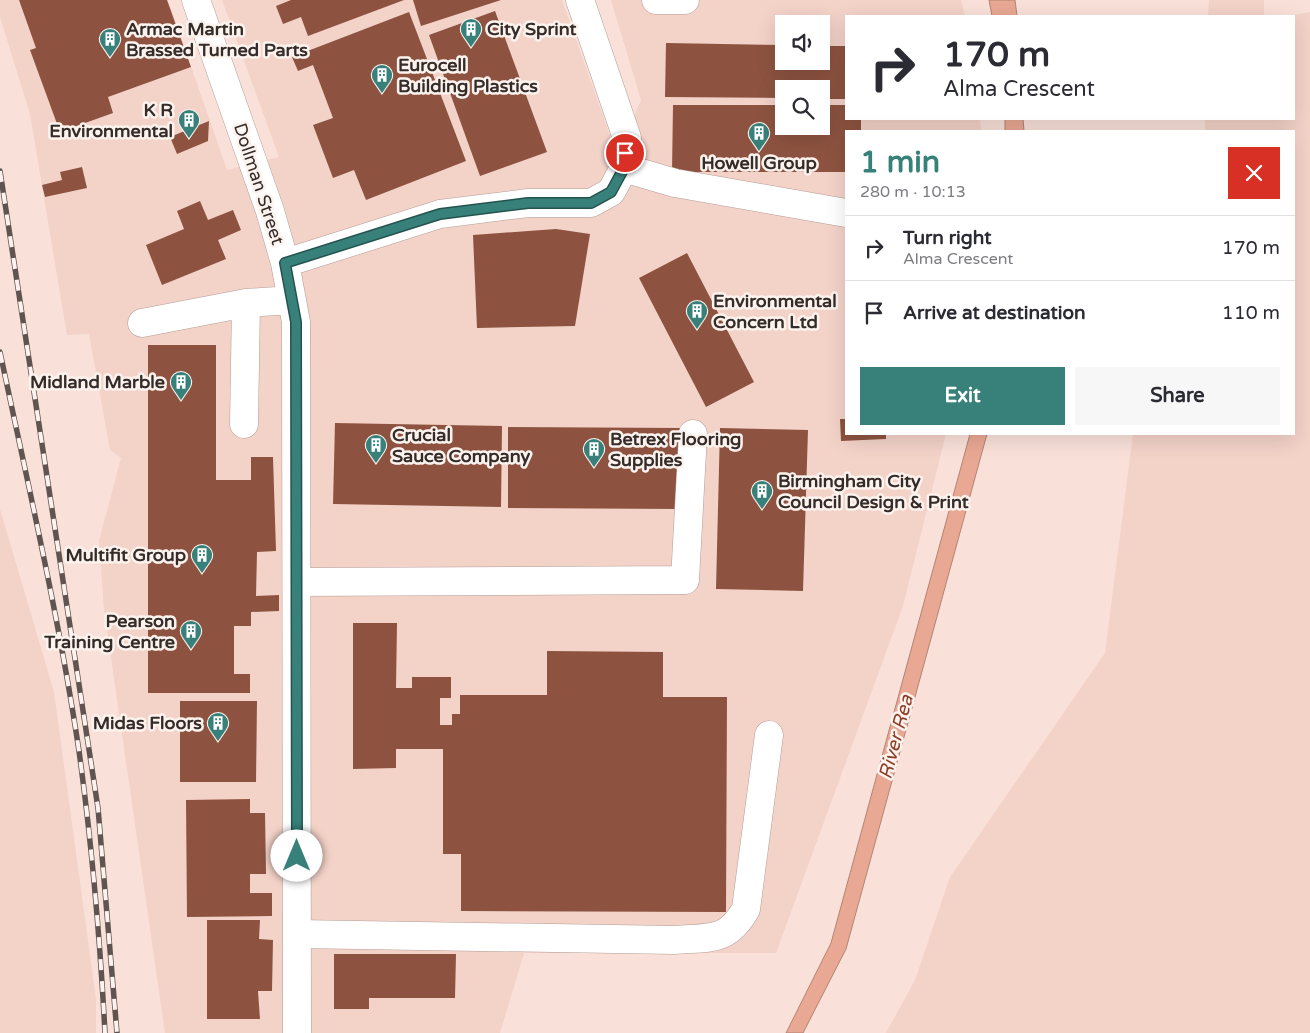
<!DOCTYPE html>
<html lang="en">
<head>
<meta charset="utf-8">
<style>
  :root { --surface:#fff; --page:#f7f7f7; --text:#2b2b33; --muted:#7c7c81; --line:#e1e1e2; --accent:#38807a }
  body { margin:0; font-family:"Varela Round",sans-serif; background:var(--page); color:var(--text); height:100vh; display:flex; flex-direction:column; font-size:19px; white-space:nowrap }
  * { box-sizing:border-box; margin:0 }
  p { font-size:16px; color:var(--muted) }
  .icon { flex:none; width:28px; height:28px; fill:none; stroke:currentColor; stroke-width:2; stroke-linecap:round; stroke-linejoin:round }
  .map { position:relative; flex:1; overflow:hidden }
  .panel { position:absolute; left:845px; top:130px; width:450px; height:305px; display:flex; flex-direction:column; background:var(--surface); border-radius:0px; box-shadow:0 5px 20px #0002 }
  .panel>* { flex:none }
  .guide { position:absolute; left:845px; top:15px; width:450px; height:105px; border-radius:0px; box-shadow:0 5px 20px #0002; background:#fff; color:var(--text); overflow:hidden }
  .tools { position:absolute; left:775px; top:15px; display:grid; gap:10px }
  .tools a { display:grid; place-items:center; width:55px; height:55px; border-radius:0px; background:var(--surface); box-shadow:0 5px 20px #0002; font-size:25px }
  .pin { position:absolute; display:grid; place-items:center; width:42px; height:42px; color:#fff; margin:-21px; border:2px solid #fff; border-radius:50%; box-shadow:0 1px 5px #0007 }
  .me { position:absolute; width:55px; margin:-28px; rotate:0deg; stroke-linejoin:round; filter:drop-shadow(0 0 4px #0008) }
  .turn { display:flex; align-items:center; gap:18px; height:105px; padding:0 15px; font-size:22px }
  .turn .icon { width:65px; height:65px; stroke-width:2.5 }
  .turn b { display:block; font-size:35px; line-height:42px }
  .round { display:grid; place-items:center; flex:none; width:52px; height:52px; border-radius:0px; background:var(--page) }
  .summary { display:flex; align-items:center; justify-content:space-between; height:85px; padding:0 15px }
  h1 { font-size:30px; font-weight:800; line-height:38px; color:var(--accent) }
  .button { display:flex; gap:10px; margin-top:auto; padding:10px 15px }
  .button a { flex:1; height:58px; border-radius:0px; background:var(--accent); color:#fff; font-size:20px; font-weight:800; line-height:58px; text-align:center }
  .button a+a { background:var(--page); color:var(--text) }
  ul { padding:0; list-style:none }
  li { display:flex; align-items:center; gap:15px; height:65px; padding:0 15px; border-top:1px solid var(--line) }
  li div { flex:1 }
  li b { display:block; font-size:19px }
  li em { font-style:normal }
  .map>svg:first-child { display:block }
</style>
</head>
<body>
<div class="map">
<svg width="1310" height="1033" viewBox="0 0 1310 1033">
  <rect width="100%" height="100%" fill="#f9e1d9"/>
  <path fill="#f3d2c8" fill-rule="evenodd" d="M 0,0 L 168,0 L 227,170 L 279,157 L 222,0 L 562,0 L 612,141 L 632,121 L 641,100 L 611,0 L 961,0 L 965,16 L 846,16 L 846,119 L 980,119 L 981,131 L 846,131 L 846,434 L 946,434 L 903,606 L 776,953 L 524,953 L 500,1033 L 165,1033 L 104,609 L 99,541 L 121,458 L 110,450 L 89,334 L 67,335 L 30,114 L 0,17 ZM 784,24 L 821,24 L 821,61 L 784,61 ZM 784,89 L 821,89 L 821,126 L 784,126 Z
    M 1209,0 L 1264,0 L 1264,16 L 1208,16 Z
    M 1310,12 L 1310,1033 L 886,1033 L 915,980 L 950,877 L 1105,653 L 1133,434 L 1294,434 L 1294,131 L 1205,131 L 1205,119 L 1294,119 L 1294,16 L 1288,16 Z
    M 0,509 L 54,692 L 96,999 L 96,1033 L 0,1033 Z"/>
  <path fill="#e9a893" stroke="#b38373" d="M 989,0 L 1015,0 L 1017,16 L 992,16 Z
    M 1005,119 L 1023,119 L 1024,131 L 1005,131 Z
    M 970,434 L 987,434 L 846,949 L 803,1033 L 786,1033 L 831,943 Z"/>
  <path fill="#8d5340" d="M 19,0 L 167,0 L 191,67 L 108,97 L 113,113 L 60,132 L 30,50 L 36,48 Z
    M 291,0 L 404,0 L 308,36 L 301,17 L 283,24 L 276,6 Z
    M 413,0 L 501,0 L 421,26 Z
    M 495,11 L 547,152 L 480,176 L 429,35 Z
    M 409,12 L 466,161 L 366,200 L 354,170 L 333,178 L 313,125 L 333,118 L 313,65 L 298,71 L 292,57 Z
    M 666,43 L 784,45 L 784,61 L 821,61 L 821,46 L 846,46 L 846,99 L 821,99 L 821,89 L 784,89 L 784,98 L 665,97 Z
    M 673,105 L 784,105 L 784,126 L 821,126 L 821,105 L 846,105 L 846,119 L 861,119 L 861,131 L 846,131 L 846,172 L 672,172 Z
    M 209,121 L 208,141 L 177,154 L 170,137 Z
    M 82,167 L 87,188 L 45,197 L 42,185 L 62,180 L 60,172 Z
    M 200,201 L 208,220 L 233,210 L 241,230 L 218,240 L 226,259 L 162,285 L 146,245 L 184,229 L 177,211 Z
    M 556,229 L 590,234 L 575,326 L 477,328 L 473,235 Z
    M 687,253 L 754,382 L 706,407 L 639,278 Z
    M 148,345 L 216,345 L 216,480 L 251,480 L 251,457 L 273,457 L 276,551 L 257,552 L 256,596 L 279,595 L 279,611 L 251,612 L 251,626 L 234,626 L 234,674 L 250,674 L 250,693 L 148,693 Z
    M 840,419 L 846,419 L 846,434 L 886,434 L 886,439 L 841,441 Z
    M 335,423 L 502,426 L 501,507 L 333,504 Z
    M 508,427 L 680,428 L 679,509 L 508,508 Z
    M 720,428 L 808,430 L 803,591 L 716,589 Z
    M 353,623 L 397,623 L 396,688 L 412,688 L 412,677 L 451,677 L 451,698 L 440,698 L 440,725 L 452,725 L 452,714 L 460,714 L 460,695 L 547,695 L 547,651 L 663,652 L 663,697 L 727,697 L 726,912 L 461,911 L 461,854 L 443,854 L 443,749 L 396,749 L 396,768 L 353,769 Z
    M 180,701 L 257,701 L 256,782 L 180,782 Z
    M 250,799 L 250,813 L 265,813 L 266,874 L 250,874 L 250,893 L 272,893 L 272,916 L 187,917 L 186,800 Z
    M 207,920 L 260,920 L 259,939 L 273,940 L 272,991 L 258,991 L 260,1019 L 207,1019 Z
    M 334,954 L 456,954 L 455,998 L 369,998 L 369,1009 L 334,1009 Z"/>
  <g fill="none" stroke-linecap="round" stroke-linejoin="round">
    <g stroke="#b59d96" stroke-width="29">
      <path id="minor" d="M 196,0 L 270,211 L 285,263 L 296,322 L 297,1033
        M 656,0 L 685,0
        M 624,168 L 675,183 L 846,213
        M 285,263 L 440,214 L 528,203 L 591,203 L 611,192 L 624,168 L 627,138 L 580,0
        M 142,323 L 246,303
        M 244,424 L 246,303 L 292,300
        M 297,582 L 685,580 L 693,434
        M 297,934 L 674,940 C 709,937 727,943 746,909 L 769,735"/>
    </g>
    <use href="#minor" stroke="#fff" stroke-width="28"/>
    <g stroke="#605450" stroke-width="5.5">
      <path id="rail" d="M 0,171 L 98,808 L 117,1033
        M 0,352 C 28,485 59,617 79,751 C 92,845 100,939 105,1033"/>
    </g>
    <use href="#rail" stroke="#fcf2ee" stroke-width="4" stroke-dasharray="11" stroke-linecap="butt"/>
  </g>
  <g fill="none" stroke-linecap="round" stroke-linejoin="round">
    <g stroke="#24534f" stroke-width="12">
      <path id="route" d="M 297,856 L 296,322 L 285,263 L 440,214 L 528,203 L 591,203 L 611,192 L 624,168 L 625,153"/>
    </g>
    <use href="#route" stroke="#38807a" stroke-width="9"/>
  </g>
  <defs>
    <g id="building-pin" transform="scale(1.125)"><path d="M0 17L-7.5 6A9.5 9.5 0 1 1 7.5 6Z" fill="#38807a" stroke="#fcf2ee"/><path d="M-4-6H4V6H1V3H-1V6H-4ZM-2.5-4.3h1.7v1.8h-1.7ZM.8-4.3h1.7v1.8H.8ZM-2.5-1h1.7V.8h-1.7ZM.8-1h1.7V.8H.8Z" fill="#fff"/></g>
  </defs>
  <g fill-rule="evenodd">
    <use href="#building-pin" x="471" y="29"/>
    <use href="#building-pin" x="110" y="39"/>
    <use href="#building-pin" x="382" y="75"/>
    <use href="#building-pin" x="189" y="120"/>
    <use href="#building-pin" x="759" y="133"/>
    <use href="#building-pin" x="697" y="311"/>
    <use href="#building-pin" x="181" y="382"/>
    <use href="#building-pin" x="376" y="445"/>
    <use href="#building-pin" x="594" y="449"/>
    <use href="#building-pin" x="762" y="491"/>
    <use href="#building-pin" x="202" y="555"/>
    <use href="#building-pin" x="191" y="631"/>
    <use href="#building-pin" x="218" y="723"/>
  </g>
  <g text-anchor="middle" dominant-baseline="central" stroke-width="5" stroke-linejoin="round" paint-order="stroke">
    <g font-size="18" font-weight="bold" fill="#352c29" stroke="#fcf2ee" text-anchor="start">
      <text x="126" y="29">Armac Martin<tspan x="126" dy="21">Brassed Turned Parts</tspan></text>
      <text x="487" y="29">City Sprint</text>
      <text x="398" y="65">Eurocell<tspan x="398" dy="21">Building Plastics</tspan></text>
      <text x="173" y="110" text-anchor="end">K R<tspan x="173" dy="21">Environmental</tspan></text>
      <text x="759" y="163" text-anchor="middle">Howell Group</text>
      <text x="713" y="301">Environmental<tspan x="713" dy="21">Concern Ltd</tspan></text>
      <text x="165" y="382" text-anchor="end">Midland Marble</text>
      <text x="392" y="435">Crucial<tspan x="392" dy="21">Sauce Company</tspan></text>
      <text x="610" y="439">Betrex Flooring<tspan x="610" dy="21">Supplies</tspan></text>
      <text x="778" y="481">Birmingham City<tspan x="778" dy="21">Council Design &amp; Print</tspan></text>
      <text x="186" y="555" text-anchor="end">Multifit Group</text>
      <text x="175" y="621" text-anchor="end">Pearson<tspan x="175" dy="21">Training Centre</tspan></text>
      <text x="202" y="723" text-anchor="end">Midas Floors</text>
    </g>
    <g font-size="18" fill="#352c29" stroke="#fcf2ee">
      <text transform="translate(259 184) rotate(72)">Dollman Street</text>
    </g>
    <g font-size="19" font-style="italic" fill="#8b3d24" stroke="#fcf2ee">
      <text transform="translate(896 737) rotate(-75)">River Rea</text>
    </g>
  </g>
</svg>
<div class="tools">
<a><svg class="icon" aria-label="sound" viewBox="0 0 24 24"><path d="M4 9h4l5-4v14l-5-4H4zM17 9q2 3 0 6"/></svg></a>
<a><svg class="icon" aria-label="search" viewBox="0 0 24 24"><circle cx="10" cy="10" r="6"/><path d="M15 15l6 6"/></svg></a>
</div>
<div class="pin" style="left:625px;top:153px;background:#d93025"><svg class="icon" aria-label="arrive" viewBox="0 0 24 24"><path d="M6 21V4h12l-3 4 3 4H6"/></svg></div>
<svg class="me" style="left:297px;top:856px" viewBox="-20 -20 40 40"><circle r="19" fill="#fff"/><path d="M0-13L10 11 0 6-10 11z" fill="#38807a"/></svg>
<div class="guide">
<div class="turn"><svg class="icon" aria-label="right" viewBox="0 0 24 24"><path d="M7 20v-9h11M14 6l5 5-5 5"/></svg><div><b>170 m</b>Alma Crescent</div></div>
</div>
<section class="panel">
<div class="summary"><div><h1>1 min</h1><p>280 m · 10:13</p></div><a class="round" style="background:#d93025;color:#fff"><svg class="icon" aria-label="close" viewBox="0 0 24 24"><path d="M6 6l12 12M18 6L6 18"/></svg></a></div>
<ul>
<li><svg class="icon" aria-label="right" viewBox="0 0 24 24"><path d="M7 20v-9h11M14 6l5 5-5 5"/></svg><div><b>Turn right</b><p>Alma Crescent</p></div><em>170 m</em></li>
<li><svg class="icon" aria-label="arrive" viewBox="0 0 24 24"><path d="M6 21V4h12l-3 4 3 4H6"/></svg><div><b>Arrive at destination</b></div><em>110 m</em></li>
</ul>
<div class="button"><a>Exit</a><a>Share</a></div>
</section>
</div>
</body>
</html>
